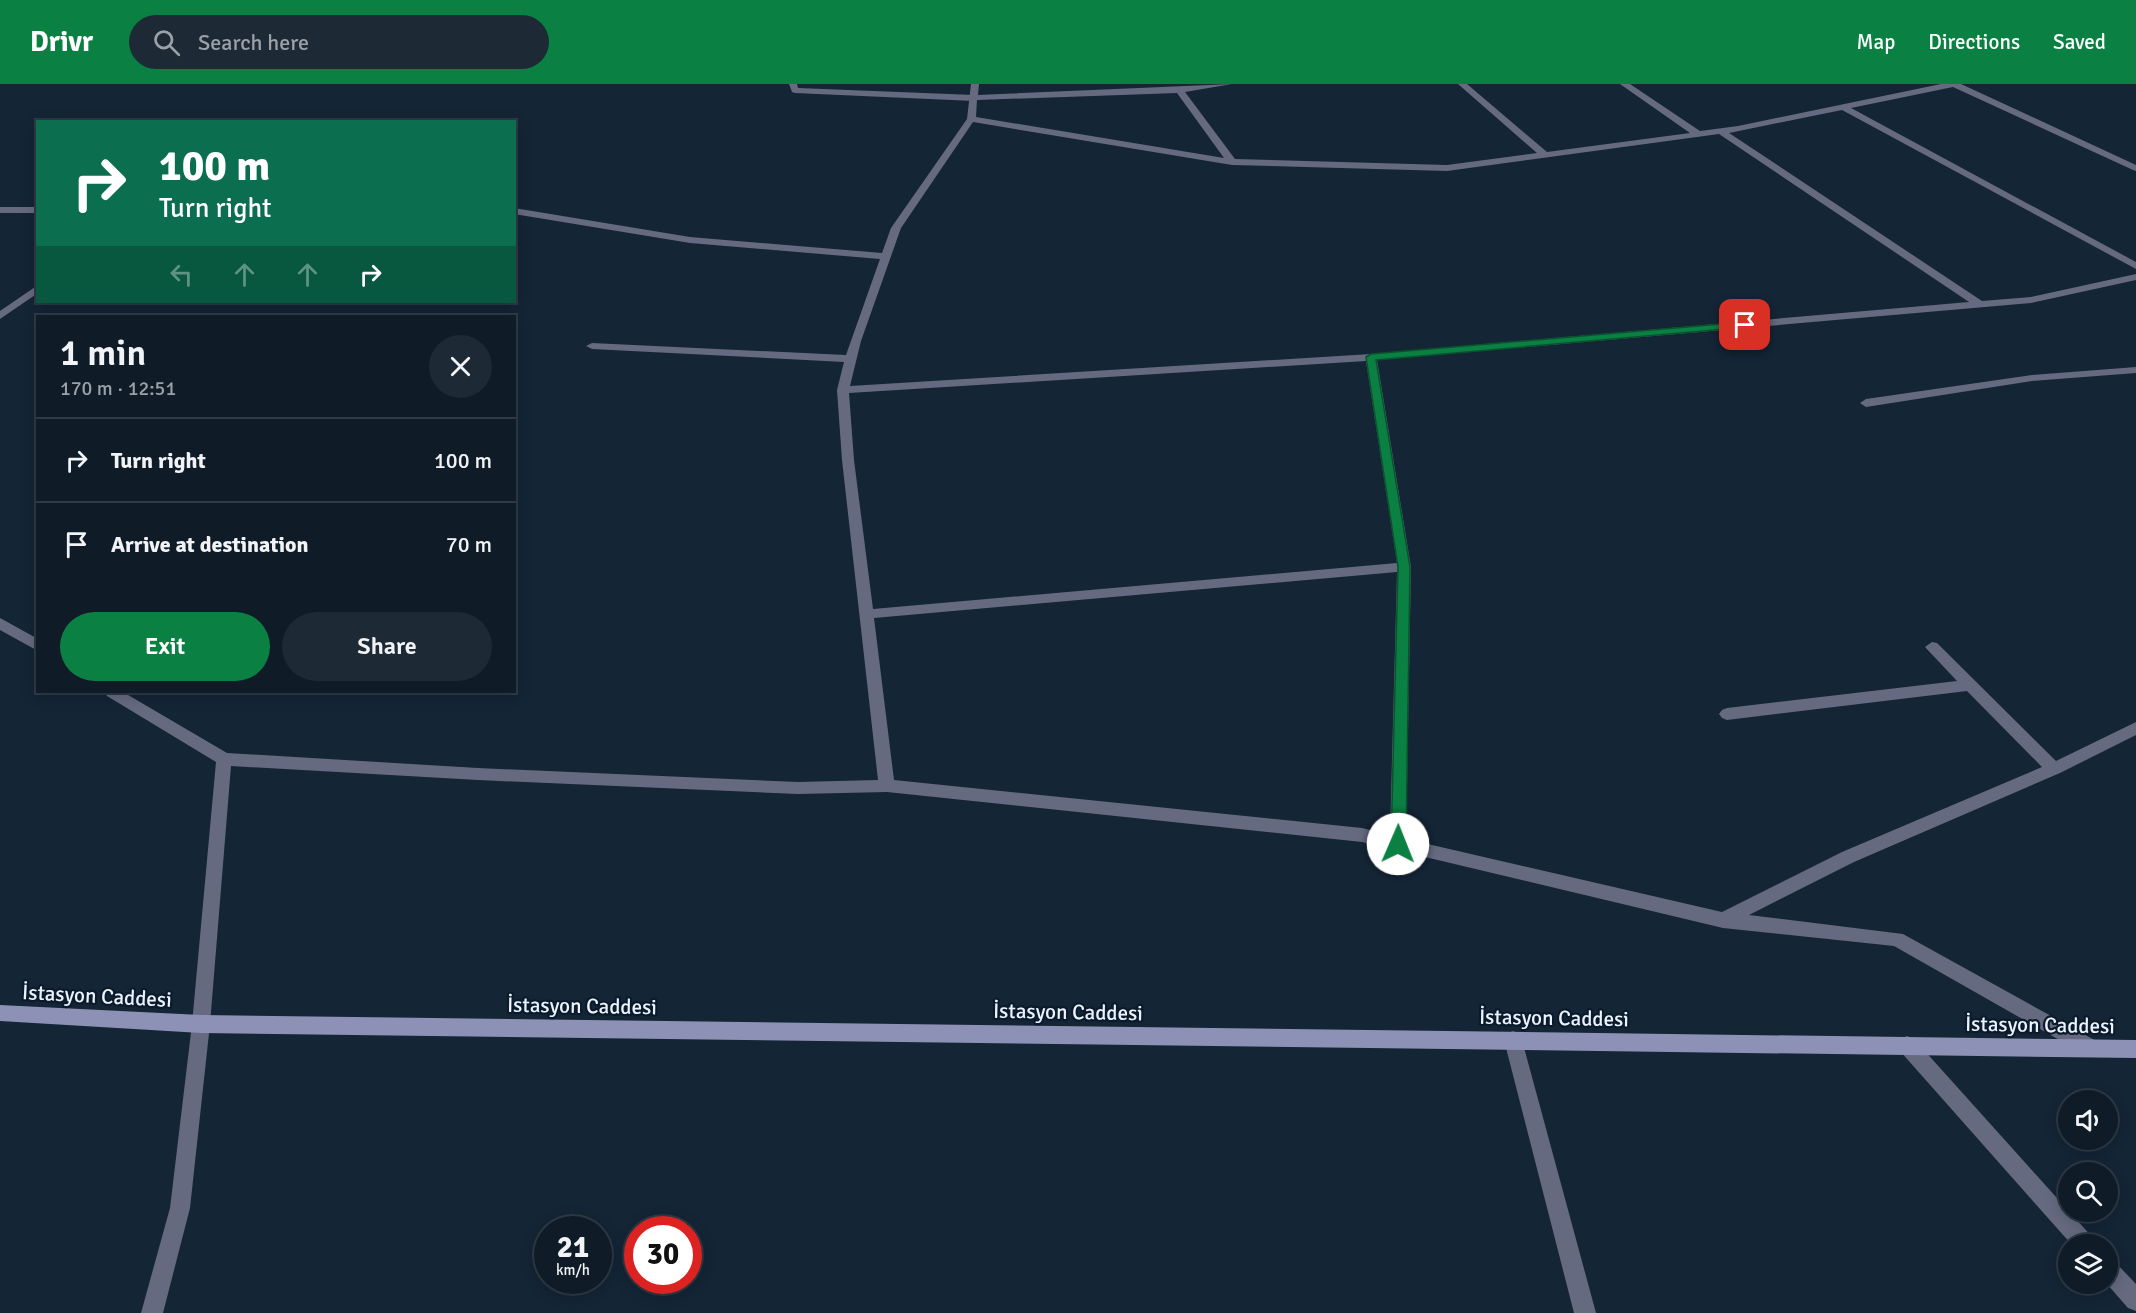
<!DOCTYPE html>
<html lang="en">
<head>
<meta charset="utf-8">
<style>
  :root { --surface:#0f1c28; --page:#1d2934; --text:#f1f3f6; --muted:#9ba1a8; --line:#2f3a45; --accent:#0b8043 }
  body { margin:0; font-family:Signika,sans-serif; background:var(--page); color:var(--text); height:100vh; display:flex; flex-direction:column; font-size:22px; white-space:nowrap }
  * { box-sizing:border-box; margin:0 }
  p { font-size:20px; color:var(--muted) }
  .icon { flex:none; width:33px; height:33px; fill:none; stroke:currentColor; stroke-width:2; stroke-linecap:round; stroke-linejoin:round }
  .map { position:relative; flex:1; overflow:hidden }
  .side { position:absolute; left:36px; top:231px; width:480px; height:378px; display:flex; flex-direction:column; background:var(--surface); border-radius:0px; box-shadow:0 3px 15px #0003,0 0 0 2px var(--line) }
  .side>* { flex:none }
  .guide { position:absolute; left:36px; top:36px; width:480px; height:183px; border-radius:0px; box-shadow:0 3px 15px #0003,0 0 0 2px var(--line); background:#0b6e4f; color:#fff; overflow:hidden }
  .buttons { position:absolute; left:2058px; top:1006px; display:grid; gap:12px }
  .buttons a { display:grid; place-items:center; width:60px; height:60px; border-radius:50%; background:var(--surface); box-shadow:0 3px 15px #0003,0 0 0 2px var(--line); font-size:30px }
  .speed { position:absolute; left:534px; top:1132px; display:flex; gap:12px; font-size:30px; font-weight:700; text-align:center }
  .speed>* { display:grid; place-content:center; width:78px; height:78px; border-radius:50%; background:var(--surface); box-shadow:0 3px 15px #0003,0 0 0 2px var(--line); line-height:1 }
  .speed small { font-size:15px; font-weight:400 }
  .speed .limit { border:9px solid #d22; background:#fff; color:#111 }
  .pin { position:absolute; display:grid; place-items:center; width:51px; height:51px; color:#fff; margin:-26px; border-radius:12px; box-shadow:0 3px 9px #0006 }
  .me { position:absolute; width:66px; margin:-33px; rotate:1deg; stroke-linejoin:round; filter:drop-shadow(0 0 4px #0008) }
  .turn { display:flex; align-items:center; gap:21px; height:126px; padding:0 24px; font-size:27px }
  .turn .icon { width:78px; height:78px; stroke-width:2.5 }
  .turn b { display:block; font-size:42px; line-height:51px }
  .lanes { display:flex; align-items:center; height:57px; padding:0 24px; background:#0003; justify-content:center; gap:30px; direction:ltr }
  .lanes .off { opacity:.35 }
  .round { display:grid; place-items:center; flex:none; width:63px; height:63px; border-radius:32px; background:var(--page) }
  .overview { display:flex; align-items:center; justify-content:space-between; height:102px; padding:0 24px }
  h1 { font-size:36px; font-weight:600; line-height:45px }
  .cta { display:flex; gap:12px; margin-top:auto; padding:12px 24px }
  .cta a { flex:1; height:69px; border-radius:36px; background:var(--accent); color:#fff; font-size:24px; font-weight:600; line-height:69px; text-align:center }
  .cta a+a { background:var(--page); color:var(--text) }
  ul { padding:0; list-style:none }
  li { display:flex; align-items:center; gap:18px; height:84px; padding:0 24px; border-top:2px solid var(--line) }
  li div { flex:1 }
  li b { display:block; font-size:22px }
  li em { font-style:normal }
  header { display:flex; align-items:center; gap:36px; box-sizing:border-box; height:84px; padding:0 30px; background:var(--accent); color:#fff }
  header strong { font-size:28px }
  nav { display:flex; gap:33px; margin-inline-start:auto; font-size:21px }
  .search { width:420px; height:54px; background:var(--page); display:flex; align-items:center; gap:15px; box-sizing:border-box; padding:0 21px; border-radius:33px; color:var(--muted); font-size:22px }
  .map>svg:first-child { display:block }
</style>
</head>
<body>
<header>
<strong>Drivr</strong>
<div class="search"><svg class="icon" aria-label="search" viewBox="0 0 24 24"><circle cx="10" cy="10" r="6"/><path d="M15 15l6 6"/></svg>Search here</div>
<nav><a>Map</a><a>Directions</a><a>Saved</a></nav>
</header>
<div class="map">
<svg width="2136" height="1229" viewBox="0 0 2136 1229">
  <rect width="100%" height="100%" fill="#142536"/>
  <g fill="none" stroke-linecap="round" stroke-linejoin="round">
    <path fill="#666a80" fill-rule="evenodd" d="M 789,0 L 797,0 L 798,4 L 974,11 L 978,14 L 974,17 L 795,9 L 792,8 Z"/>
    <path fill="#666a80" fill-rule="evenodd" d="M 971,0 L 979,0 L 978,11 L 1232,0 L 1185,8 L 1235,75 L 1447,81 L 1537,69 L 1458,0 L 1467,0 L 1547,68 L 1690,49 L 1620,0 L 1630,0 L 1700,47 L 1738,42 L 1941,0 L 1961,0 L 2136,81 L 2136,87 L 2133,86 L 1953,3 L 1851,24 L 2136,178 L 2136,185 L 1842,26 L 1729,49 L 1982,217 L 2031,213 L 2136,190 L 2136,196 L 2031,219 L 1377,276 L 1411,483 L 1406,755 L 1722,828 L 1842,768 L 2042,683 L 1967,607 L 1727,636 L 1722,634 L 1719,630 L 1722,626 L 1727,624 L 1957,597 L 1925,563 L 1932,558 L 1937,559 L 2056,677 L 2136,638 L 2136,651 L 2060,689 L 1854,778 L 1749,831 L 1903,850 L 2098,958 L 2100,964 L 2098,970 L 2091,973 L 2084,970 L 1894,862 L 1723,844 L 1362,758 L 887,708 L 798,710 L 478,696 L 231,682 L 210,940 L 190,1124 L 163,1229 L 141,1229 L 170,1124 L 192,940 L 216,678 L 107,612 L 105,608 L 123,608 L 227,669 L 478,684 L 798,698 L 878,696 L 842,376 L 837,306 L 844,278 L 592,265 L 586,262 L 592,259 L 846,271 L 880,175 L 690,159 L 514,130 L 514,124 L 690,153 L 882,169 L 891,144 L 967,35 ZM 1177,9 L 1224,74 L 976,33 L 977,16 ZM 973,38 L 1232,81 L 1447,87 L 1719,50 L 1969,218 L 1371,270 L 850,302 L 861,257 L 901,144 ZM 1366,277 L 1397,479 L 873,525 L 854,376 L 849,309 ZM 1397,488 L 1390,751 L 1362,744 L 894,696 L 874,534 Z
      M 0,123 L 38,123 L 38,129 L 0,129 Z
      M 38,201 L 38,209 L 0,235 L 0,227 Z
      M 2136,283 L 2136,289 L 2032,297 L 1866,323 L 1860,319 L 1866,315 L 2032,291 Z
      M 0,534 L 38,555 L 38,567 L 0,546 Z
      M 1513,947 L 1520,950 L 1522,956 L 1596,1229 L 1574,1229 L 1504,956 L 1506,950 Z
      M 1907,952 L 1914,955 L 2093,1154 L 2096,1161 L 2072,1161 L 1900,967 L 1898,961 L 1900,955 Z
      M 2108,1174 L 2115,1178 L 2136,1200 L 2136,1227 L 2128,1224 L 2107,1200 Z"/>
    <path fill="#8c91b5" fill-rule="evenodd" d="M 0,921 L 201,931 L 2136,956 L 2136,974 L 201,949 L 0,937 Z"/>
  </g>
  <path fill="#0b8043" stroke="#07532c" stroke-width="1.5" d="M 1745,238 L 1748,238 L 1748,243 L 1376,276 L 1410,483 L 1406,760 L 1404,764 L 1398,766 L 1393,764 L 1391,760 L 1398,483 L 1366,273 L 1371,270 Z"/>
  <g text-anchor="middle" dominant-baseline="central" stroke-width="4.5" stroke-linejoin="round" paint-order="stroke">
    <g font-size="21" fill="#ebf4fe" stroke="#0b1b2c">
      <text transform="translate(97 912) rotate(3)">İstasyon Caddesi</text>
      <text transform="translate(582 922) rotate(1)">İstasyon Caddesi</text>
      <text transform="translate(1068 928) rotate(1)">İstasyon Caddesi</text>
      <text transform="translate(1554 934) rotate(1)">İstasyon Caddesi</text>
      <text transform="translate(2040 941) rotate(1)">İstasyon Caddesi</text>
    </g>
  </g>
</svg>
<div class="buttons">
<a><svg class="icon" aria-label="sound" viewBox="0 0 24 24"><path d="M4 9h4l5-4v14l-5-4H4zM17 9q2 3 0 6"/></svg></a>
<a><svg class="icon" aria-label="search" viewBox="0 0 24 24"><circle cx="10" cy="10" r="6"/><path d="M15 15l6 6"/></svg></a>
<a><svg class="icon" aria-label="layers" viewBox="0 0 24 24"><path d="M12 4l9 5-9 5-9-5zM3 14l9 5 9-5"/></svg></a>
</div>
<div class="speed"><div>21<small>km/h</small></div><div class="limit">30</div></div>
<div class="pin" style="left:1745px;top:241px;background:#d93025"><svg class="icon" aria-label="arrive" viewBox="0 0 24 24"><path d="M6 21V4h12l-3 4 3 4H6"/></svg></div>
<svg class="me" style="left:1398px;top:760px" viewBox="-20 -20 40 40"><circle r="19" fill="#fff"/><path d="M0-13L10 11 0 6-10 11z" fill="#0b8043"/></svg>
<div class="guide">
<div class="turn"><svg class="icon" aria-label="right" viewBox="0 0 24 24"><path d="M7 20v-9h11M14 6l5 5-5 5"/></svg><div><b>100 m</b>Turn right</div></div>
<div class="lanes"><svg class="icon off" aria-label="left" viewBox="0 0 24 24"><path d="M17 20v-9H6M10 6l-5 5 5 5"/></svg><svg class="icon off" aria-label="ahead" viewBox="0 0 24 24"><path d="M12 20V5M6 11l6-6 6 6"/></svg><svg class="icon off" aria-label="ahead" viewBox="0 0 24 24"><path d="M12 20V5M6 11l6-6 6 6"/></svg><svg class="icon" aria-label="right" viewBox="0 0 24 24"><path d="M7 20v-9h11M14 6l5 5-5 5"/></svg></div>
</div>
<section class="side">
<div class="overview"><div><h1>1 min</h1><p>170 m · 12:51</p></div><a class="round"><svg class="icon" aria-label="close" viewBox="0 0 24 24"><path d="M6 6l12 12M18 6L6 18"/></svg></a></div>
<ul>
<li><svg class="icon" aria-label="right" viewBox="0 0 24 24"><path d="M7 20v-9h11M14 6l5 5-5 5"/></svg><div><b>Turn right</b></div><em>100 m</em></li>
<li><svg class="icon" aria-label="arrive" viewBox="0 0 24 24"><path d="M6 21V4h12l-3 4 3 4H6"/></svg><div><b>Arrive at destination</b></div><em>70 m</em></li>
</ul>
<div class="cta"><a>Exit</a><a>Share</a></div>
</section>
</div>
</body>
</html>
